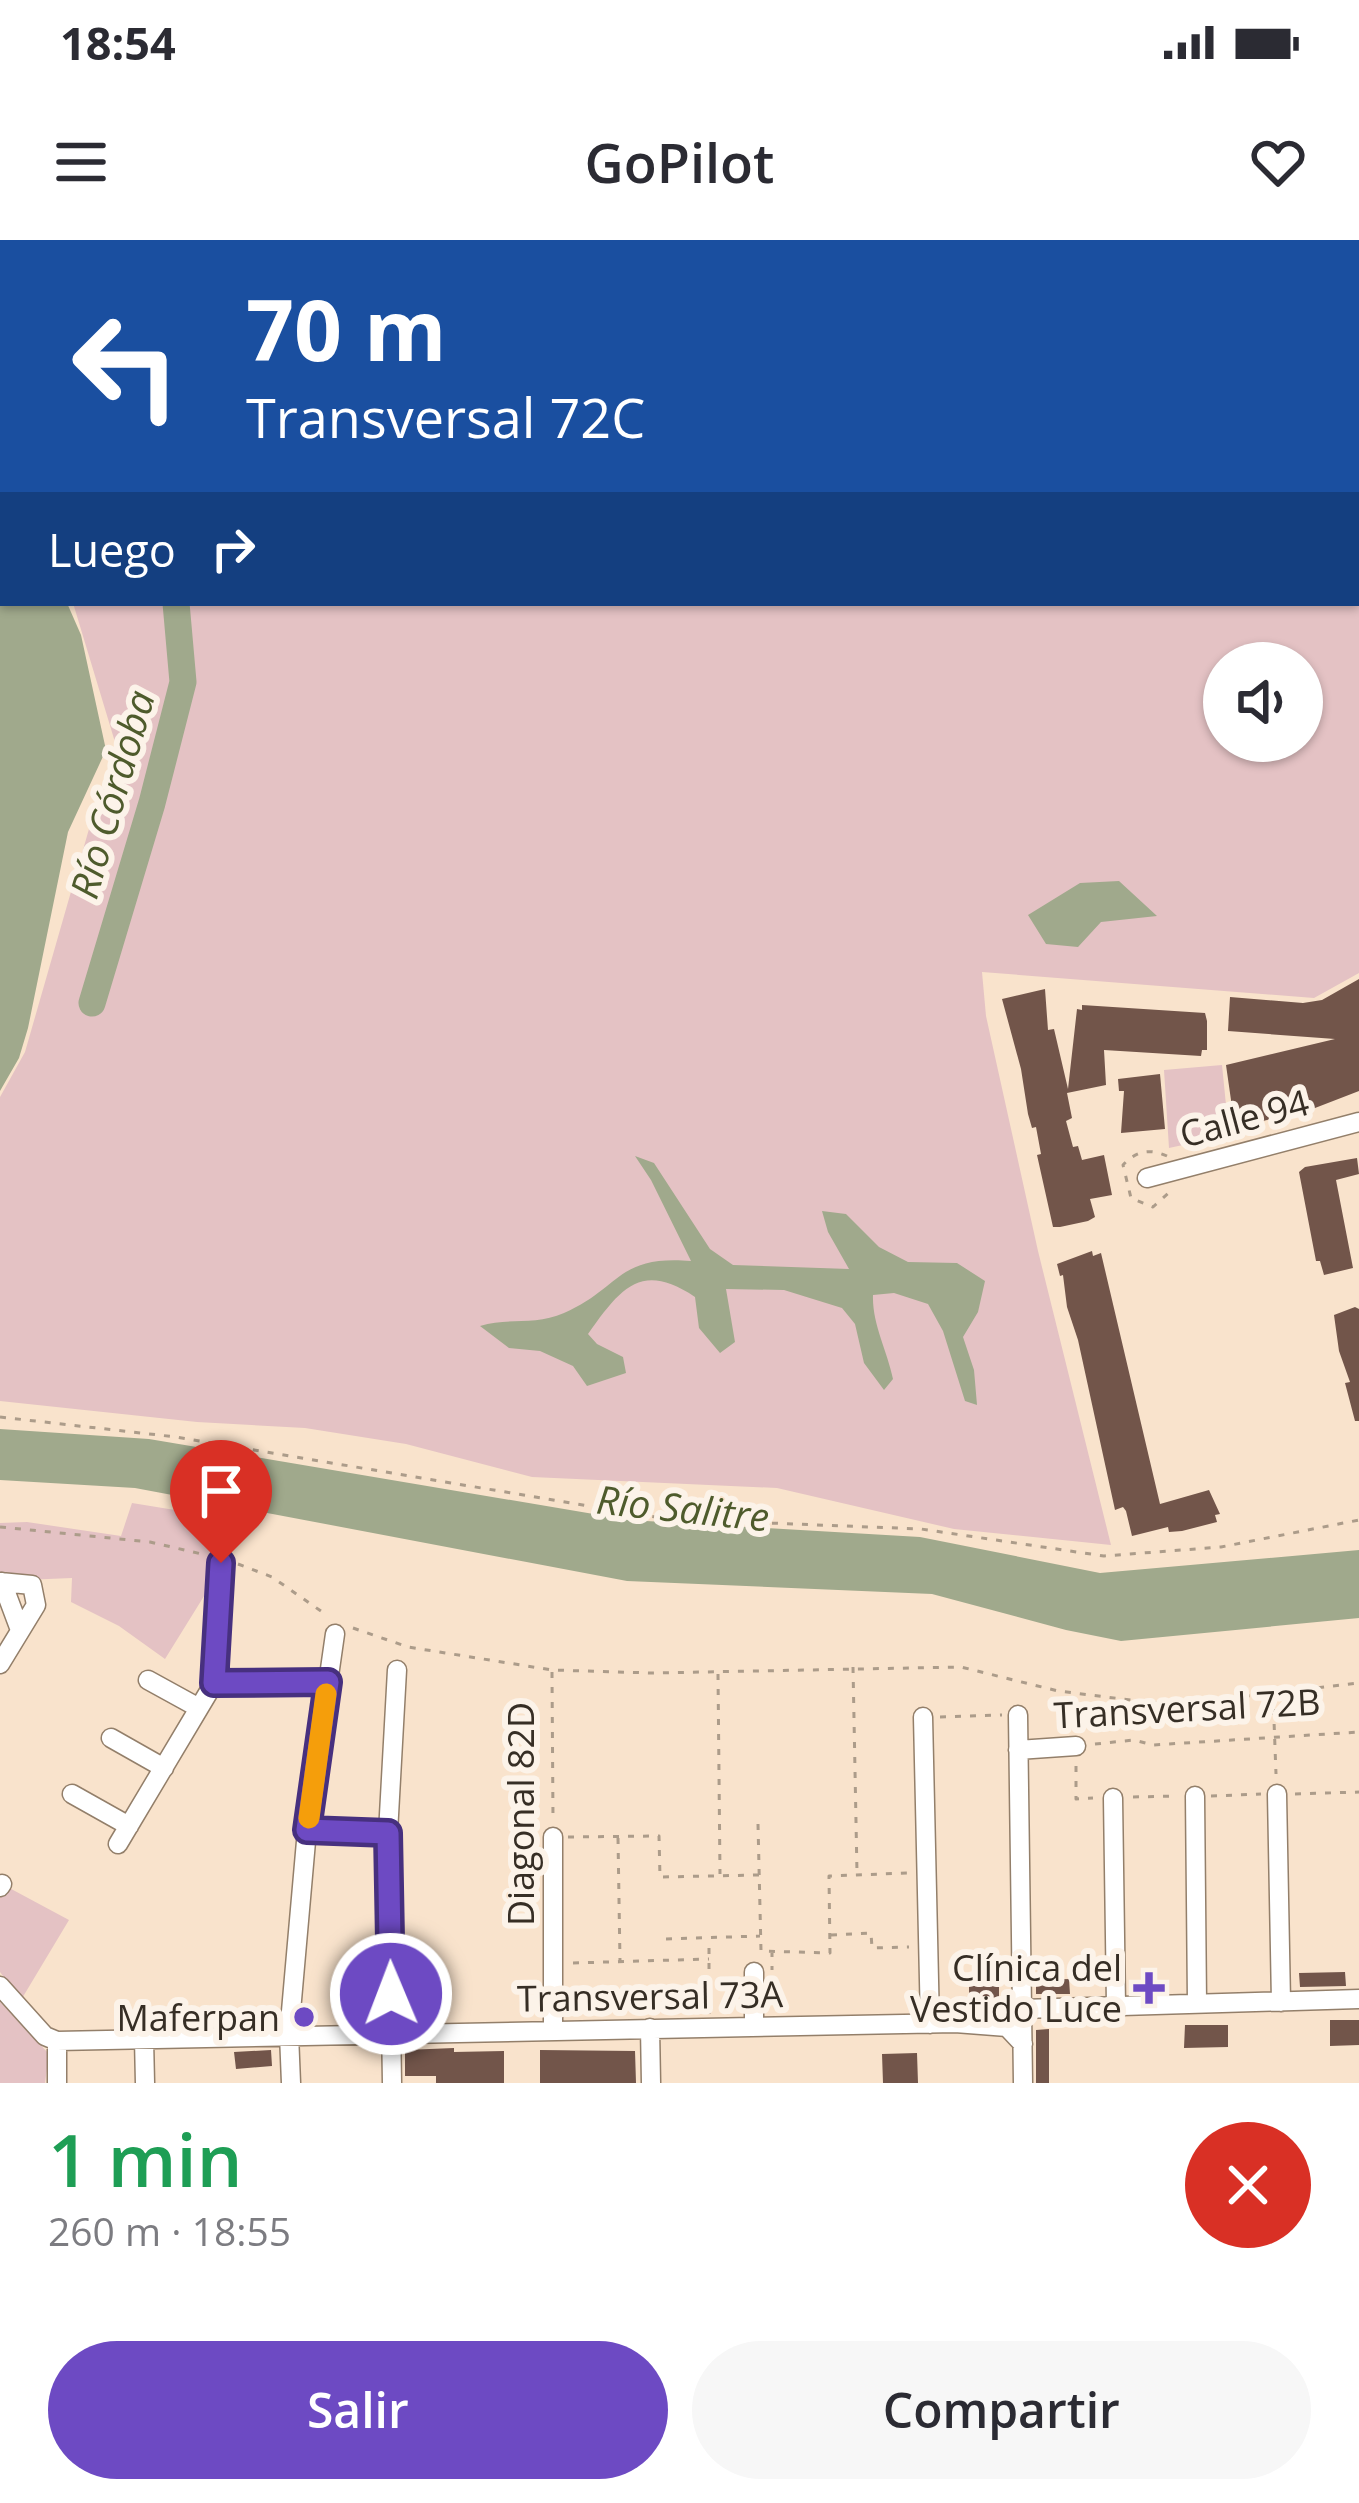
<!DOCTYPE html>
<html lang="es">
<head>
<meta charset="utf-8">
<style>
  :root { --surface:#fff; --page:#f7f7f7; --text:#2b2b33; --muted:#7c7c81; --accent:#6d4ac3 }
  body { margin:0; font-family:"Open Sans",sans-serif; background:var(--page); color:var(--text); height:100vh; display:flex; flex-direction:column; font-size:45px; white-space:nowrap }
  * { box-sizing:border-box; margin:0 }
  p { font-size:39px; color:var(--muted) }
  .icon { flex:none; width:66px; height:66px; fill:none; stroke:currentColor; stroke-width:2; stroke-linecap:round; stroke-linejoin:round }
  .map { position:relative; height:1843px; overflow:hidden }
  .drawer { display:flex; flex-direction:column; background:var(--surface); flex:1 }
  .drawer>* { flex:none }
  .banner { position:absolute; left:0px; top:0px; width:1359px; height:366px; box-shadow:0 3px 9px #0004; background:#1a4fa0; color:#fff; overflow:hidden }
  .buttons { position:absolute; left:1203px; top:402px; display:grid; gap:24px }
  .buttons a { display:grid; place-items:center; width:120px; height:120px; border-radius:50%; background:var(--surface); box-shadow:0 3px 9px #0004; font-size:60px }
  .pin { position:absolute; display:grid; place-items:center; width:102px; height:102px; color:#fff; margin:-123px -51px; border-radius:50% 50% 50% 0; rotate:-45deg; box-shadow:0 0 12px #0007 }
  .pin .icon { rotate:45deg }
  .me { position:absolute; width:132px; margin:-66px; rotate:359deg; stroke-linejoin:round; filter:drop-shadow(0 0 9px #0008) }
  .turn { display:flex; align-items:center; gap:42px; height:252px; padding:0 48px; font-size:54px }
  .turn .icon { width:156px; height:156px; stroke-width:2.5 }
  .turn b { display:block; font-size:84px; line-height:102px }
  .then { display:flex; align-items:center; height:114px; padding:0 48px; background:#0003; gap:24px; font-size:45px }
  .round { display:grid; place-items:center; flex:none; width:126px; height:126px; border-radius:63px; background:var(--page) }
  .head { display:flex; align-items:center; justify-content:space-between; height:204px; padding:0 48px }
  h1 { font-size:72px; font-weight:600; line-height:90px; color:#1e9e55 }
  .cta { display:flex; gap:24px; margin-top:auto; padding:24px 48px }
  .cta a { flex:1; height:138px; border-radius:72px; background:var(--accent); color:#fff; font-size:48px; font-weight:600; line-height:138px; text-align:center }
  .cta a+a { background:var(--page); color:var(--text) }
  .status { display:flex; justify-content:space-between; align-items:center; height:84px; padding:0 60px; background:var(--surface); direction:ltr }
  .status svg { height:33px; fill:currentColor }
  header { display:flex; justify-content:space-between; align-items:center; height:156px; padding:0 48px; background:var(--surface); font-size:54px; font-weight:600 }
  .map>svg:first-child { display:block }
</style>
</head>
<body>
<div class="status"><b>18:54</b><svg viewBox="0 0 49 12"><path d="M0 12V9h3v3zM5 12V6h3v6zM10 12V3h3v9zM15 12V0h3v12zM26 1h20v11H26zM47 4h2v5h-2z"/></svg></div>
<header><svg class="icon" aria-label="menu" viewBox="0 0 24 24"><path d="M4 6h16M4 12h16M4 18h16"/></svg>GoPilot<svg class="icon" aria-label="heart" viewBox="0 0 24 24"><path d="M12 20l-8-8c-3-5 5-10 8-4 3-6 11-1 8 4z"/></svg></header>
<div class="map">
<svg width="1359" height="1843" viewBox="0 0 1359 1843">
  <rect width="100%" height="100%" fill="#f9e3cc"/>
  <path fill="#e4c2c4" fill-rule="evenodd" d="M 164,0 L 1359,0 L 1359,733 L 1314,758 L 982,732 L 986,776 L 1038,1011 L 1111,1305 L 954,1289 L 777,1248 L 532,1237 L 406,1204 L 305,1188 L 197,1182 L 0,1161 L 0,857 L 25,812 L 93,575 L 118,512 L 73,363 L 1356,363 L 1356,3 L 161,3 ZM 1224,423 L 1302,423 L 1302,501 L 1224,501 Z
    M 1222,825 L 1229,895 L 1169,908 L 1164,830 Z
    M 132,1263 L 230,1279 L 214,1340 L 165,1419 L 119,1386 L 71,1362 L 72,1338 L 0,1341 L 0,1283 L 27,1282 L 121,1296 Z
    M 0,1643 L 69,1680 L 21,1760 L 0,1732 Z
    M 0,1762 L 49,1814 L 45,1843 L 0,1843 Z"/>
  <path fill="#a0a98c" d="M 0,0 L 161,0 L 3,3 L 3,363 L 67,363 L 81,395 L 106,510 L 68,592 L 28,788 L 19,818 L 0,851 Z
    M 1119,641 L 1157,676 L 1101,682 L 1078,707 L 1046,704 L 1028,675 L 1080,643 Z
    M 635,916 L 654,923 L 710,1009 L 733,1025 L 849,1029 L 828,992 L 822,971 L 846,974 L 879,1007 L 908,1022 L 957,1023 L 985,1041 L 978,1072 L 963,1097 L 974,1130 L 977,1165 L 965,1161 L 943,1091 L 928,1064 L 894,1053 L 873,1055 C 872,1084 887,1110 893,1139 L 884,1150 L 864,1123 L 855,1084 L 842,1068 L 784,1050 L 726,1049 L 735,1102 L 720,1113 L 699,1088 L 695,1057 C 641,1021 621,1048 588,1094 L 597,1104 L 623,1117 L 626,1133 L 587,1146 L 573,1126 L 540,1111 L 509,1108 L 480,1086 C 508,1077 535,1086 564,1073 C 621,1048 616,1015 691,1021 L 651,940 Z
    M 0,1189 L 149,1199 L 629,1280 L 920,1297 L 1100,1333 L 1359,1310 L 1359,1378 L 1121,1401 L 1066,1390 L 932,1354 L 627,1341 L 135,1248 L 0,1240 Z"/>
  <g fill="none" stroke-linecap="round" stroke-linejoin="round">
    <path stroke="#a0a98c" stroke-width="27" d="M 92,763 L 152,563 L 183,442 L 176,363"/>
  </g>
  <path fill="#72554a" d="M 1359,739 L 1359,851 L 1315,868 L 1235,888 L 1226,825 L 1335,799 L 1228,791 L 1230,757 L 1303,763 L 1322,760 Z
    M 1045,749 L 1048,790 L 1054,789 L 1068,849 L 1077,769 L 1082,770 L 1082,765 L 1205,773 L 1207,781 L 1207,810 L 1202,810 L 1201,816 L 1104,810 L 1106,845 L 1067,853 L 1072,878 L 1066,881 L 1073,907 L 1078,906 L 1082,920 L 1104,915 L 1112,955 L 1090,959 L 1095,977 L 1088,981 L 1060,987 L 1053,987 L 1037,915 L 1041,914 L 1036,887 L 1032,888 L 1028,874 L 1021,829 L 1002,759 Z
    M 1160,834 L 1165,889 L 1121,893 L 1124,851 L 1119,851 L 1118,839 Z
    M 1357,918 L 1359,934 L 1336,940 L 1353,1028 L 1324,1035 L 1320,1021 L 1316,1021 L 1299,932 L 1305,927 Z
    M 1092,1011 L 1093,1016 L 1101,1013 L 1160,1264 L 1209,1250 L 1220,1274 L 1215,1275 L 1217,1282 L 1182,1291 L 1169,1292 L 1168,1287 L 1132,1296 L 1126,1271 L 1123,1267 L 1115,1270 L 1078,1100 L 1067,1067 L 1063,1035 L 1060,1036 L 1057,1024 Z
    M 1355,1067 L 1359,1069 L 1359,1181 L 1355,1181 L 1345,1143 L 1350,1142 L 1339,1111 L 1334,1075 Z
    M 1345,1732 L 1346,1746 L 1300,1747 L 1299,1733 Z
    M 1069,1739 L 1070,1754 L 1036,1754 L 1036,1740 Z
    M 969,1744 L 999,1744 L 999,1759 L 969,1759 Z
    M 355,1748 L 375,1748 L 375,1781 L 355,1781 Z
    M 1330,1780 L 1359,1780 L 1359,1805 L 1330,1806 Z
    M 1185,1785 L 1228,1785 L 1228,1807 L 1184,1808 Z
    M 1049,1789 L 1049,1843 L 1036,1843 L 1036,1790 Z
    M 454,1808 L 454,1812 L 504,1811 L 504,1843 L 436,1843 L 436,1836 L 405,1836 L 405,1810 Z
    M 271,1810 L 272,1826 L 236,1829 L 234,1812 Z
    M 540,1810 L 635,1811 L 636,1843 L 540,1843 Z
    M 917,1813 L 918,1843 L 883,1843 L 882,1814 Z"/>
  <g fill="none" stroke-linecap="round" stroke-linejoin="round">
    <g stroke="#937f6a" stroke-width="21">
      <path id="minor" d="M 210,3 L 211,0
        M 236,3 L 237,0
        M 1147,938 L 1359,882
        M 0,1342 L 32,1345 L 36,1365 L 0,1424
        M 2,1342 L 20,1390
        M 148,1440 L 199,1468
        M 214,1443 L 327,1442
        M 1018,1475 L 1023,1843
        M 923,1477 L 930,1784
        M 111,1498 L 164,1528
        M 1018,1510 L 1076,1506
        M 72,1554 L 129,1586
        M 1277,1554 L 1281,1762
        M 1195,1556 L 1197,1763
        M 1113,1558 L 1116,1766
        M 307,1590 L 388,1593
        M 553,1597 L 553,1790
        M 118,1604 L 214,1443 L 221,1323
        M 0,1647 L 2,1644
        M 754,1732 L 754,1787
        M 0,1746 L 45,1796 L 57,1801 L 955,1783 L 1007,1787 L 1023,1804
        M 978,1779 L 1022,1769 L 1359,1759
        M 650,1788 L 651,1843
        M 144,1799 L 145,1843
        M 57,1843 L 57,1801
        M 291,1843 L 289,1794 L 307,1590 L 335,1394
        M 392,1843 L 388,1593 L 397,1430"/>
    </g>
    <path stroke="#ac9c8a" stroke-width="3" stroke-dasharray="6 9" stroke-linecap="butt" d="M 1167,916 C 1149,908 1136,911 1123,925 L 1131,958 L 1153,967 L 1173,949
      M 0,1177 L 176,1197 L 667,1279 L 921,1289 L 1104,1316 L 1221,1307 L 1359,1280
      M 0,1287 L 150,1302 L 206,1315
      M 238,1324 L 272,1337 L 328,1376
      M 353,1388 L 408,1407 L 552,1430 L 652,1433 L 961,1427 L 1058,1451 L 1171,1465 L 1359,1443
      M 853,1427 L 857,1633
      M 552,1432 L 553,1579
      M 718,1434 L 720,1634
      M 1273,1454 L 1276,1534
      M 940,1477 L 1002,1475
      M 1095,1504 L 1134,1500 L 1153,1505 L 1359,1492
      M 1076,1526 L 1076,1559 L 1093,1558
      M 1295,1554 L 1359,1552
      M 1211,1556 L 1261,1554
      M 1133,1557 L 1177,1556
      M 758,1584 L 761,1711 L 830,1713 L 829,1636 L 907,1633
      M 568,1597 L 659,1596 L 660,1637 L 759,1635
      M 618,1598 L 620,1721
      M 831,1695 L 871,1693 L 872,1708 L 909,1707
      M 666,1699 L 760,1696
      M 772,1711 L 772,1730
      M 573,1723 L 709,1719
      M 709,1774 L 709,1699"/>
    <use href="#minor" stroke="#fff" stroke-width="18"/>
  </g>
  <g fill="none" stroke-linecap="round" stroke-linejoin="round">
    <g stroke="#47307f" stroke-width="30">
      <path id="route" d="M 221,1323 L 214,1443 L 328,1442 L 307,1590 L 388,1593 L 391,1754"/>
    </g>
    <use href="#route" stroke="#6d4ac3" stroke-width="21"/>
    <path stroke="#f59e0b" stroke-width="21" d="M 309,1578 L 326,1454"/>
  </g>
  <g fill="#6d4ac3" stroke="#fcf3e9" stroke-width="4.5">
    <path d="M1143 1730h12v12h12v12h-12v12h-12v-12h-12v-12h12z"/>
    <circle cx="304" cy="1777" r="12"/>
  </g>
  <g text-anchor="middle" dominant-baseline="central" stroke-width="12" stroke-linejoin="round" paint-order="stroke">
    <g font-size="36" fill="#362e25" stroke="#fcf3e9">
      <text transform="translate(1244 878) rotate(-15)">Calle 94</text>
      <text transform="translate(1187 1468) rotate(-3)">Transversal 72B</text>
      <text transform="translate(520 1574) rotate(-90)">Diagonal 82D</text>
      <text transform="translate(650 1756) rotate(-1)">Transversal 73A</text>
    </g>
    <g font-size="36" fill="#362e25" stroke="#fcf3e9" text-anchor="end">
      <text x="1122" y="1727">Clínica del<tspan x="1122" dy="41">Vestido Luce</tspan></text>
      <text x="280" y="1777">Maferpan</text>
    </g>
    <g font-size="39" font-style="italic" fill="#4e5b2c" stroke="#fcf3e9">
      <text transform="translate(111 554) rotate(-74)">Río Córdoba</text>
      <text transform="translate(683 1267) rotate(6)">Río Salitre</text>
    </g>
  </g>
</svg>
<div class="buttons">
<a><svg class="icon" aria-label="sound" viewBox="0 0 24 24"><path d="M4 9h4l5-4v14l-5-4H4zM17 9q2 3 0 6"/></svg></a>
</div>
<div class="pin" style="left:221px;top:1323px;background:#d93025"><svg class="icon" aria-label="arrive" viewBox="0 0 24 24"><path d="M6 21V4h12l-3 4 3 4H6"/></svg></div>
<svg class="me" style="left:391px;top:1754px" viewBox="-20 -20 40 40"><circle r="17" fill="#6d4ac3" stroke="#fff" stroke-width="3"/><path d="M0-11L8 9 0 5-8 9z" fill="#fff"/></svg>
<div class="banner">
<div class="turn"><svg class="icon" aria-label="left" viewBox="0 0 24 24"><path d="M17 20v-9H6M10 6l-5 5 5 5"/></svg><div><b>70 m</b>Transversal 72C</div></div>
<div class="then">Luego<svg class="icon" aria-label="right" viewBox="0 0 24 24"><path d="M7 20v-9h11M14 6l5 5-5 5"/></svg></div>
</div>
</div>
<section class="drawer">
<div class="head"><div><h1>1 min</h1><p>260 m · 18:55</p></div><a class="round" style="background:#d93025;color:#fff"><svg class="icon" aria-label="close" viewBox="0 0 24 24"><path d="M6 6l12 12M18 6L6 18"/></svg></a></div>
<div class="cta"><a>Salir</a><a>Compartir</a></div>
</section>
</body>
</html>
